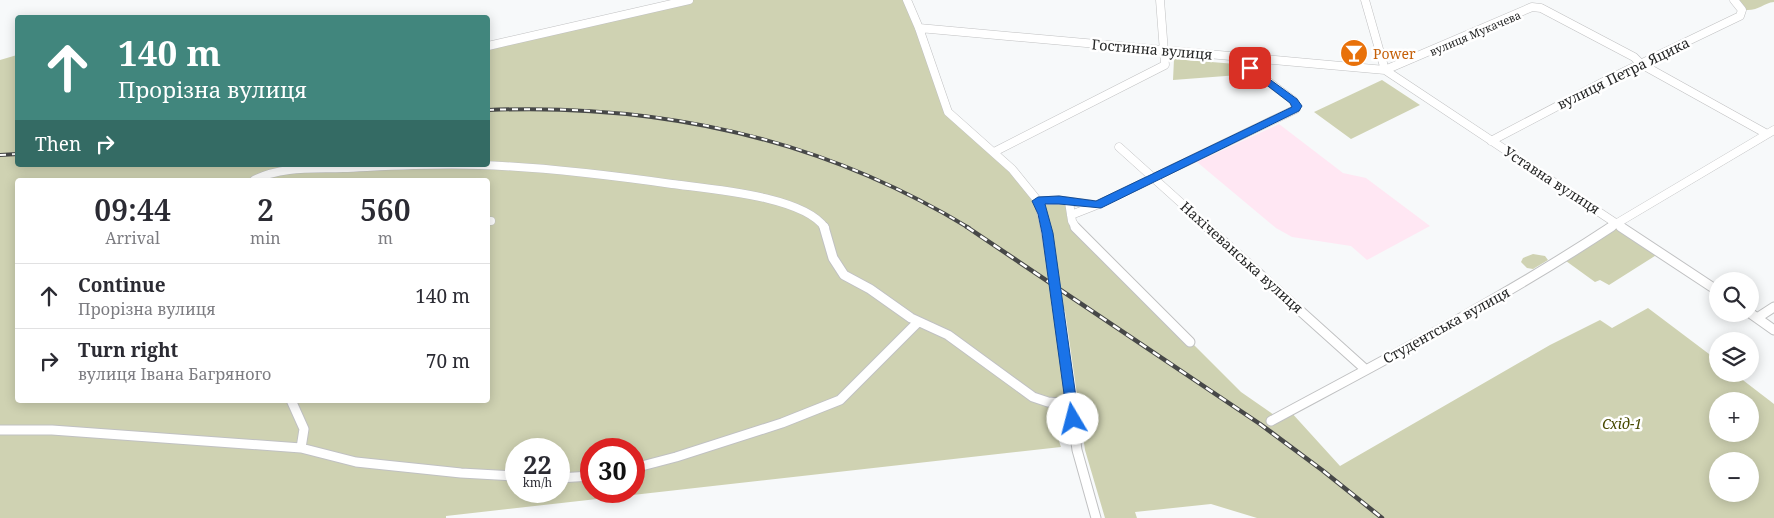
<!DOCTYPE html>
<html lang="en">
<head>
<meta charset="utf-8">
<style>
  :root { --surface:#fff; --page:#f2f2f3; --text:#2b2b33; --muted:#7c7c81; --line:#e1e1e2 }
  body { margin:0; font-family:"Noto Serif",serif; background:var(--page); color:var(--text); height:100vh; display:flex; flex-direction:column; font-size:19px; white-space:nowrap }
  * { box-sizing:border-box; margin:0 }
  p { font-size:16px; color:var(--muted) }
  .icon { flex:none; width:28px; height:28px; fill:none; stroke:currentColor; stroke-width:2; stroke-linecap:round; stroke-linejoin:round }
  .map { position:relative; flex:1; overflow:hidden }
  .side { position:absolute; left:15px; top:178px; width:475px; height:225px; display:flex; flex-direction:column; background:var(--surface); border-radius:5px; box-shadow:0 2px 12px #0003 }
  .side>* { flex:none }
  .top-card { position:absolute; left:15px; top:15px; width:475px; height:152px; border-radius:5px; box-shadow:0 2px 12px #0003; background:#41867d; color:#fff; overflow:hidden }
  .controls { position:absolute; left:1709px; top:272px; display:grid; gap:10px }
  .controls a { display:grid; place-items:center; width:50px; height:50px; border-radius:50%; background:var(--surface); box-shadow:0 2px 12px #0003; font-size:25px }
  .speed { position:absolute; left:505px; top:438px; display:flex; gap:10px; font-size:25px; font-weight:700; text-align:center }
  .speed>* { display:grid; place-content:center; width:65px; height:65px; border-radius:50%; background:var(--surface); box-shadow:0 2px 12px #0003; line-height:1 }
  .speed small { font-size:12px; font-weight:400 }
  .speed .limit { border:8px solid #d22; background:#fff; color:#111 }
  .pin { position:absolute; display:grid; place-items:center; width:42px; height:42px; color:#fff; margin:-21px; border-radius:10px; box-shadow:0 2px 8px #0006 }
  .me { position:absolute; width:55px; margin:-28px; rotate:352deg; stroke-linejoin:round; filter:drop-shadow(0 0 4px #0008) }
  .turn { display:flex; align-items:center; gap:18px; height:105px; padding:0 20px; font-size:22px }
  .turn .icon { width:65px; height:65px; stroke-width:2.5 }
  .turn b { display:block; font-size:35px; line-height:42px }
  .then { display:flex; align-items:center; height:48px; padding:0 20px; background:#0003; gap:10px; font-size:19px }
  .eta { display:flex; justify-content:space-evenly; align-items:center; height:85px; text-align:center }
  .eta b { font-size:30px; font-weight:600; line-height:35px }
  ul { padding:0; list-style:none }
  li { display:flex; align-items:center; gap:15px; height:65px; padding:0 20px; border-top:1px solid var(--line) }
  li div { flex:1 }
  li b { display:block; font-size:19px }
  li em { font-style:normal }
  .map>svg:first-child { display:block }
</style>
</head>
<body>
<div class="map">
<svg width="1774" height="518" viewBox="0 0 1774 518">
  <rect width="100%" height="100%" fill="#f7f9fa"/>
  <path fill="#ffe7f3" d="M 1279,124 L 1343,173 L 1366,178 L 1430,226 L 1367,260 L 1351,246 L 1292,237 L 1276,228 L 1197,162 Z"/>
  <path fill="#cfd2b2" fill-rule="evenodd" d="M 689,0 L 907,0 L 948,112 L 994,152 L 1038,201 L 1069,202 L 1070,221 L 1241,392 L 1277,417 L 1290,411 L 1340,466 L 1550,345 L 1600,320 L 1612,328 L 1648,308 L 1717,360 L 1718,374 L 1735,374 L 1774,404 L 1774,518 L 1257,518 L 1211,504 L 1135,512 L 1137,518 L 1105,518 L 1085,450 L 1065,311 L 1051,302 L 1071,432 L 1059,441 L 1061,447 L 446,516 L 446,518 L 0,518 L 0,60 L 17,55 L 18,165 L 488,165 L 488,45 ZM 18,180 L 488,180 L 488,400 L 18,400 ZM 1718,401 L 1750,401 L 1750,434 L 1718,434 ZM 516,449 L 559,449 L 559,491 L 516,491 ZM 591,449 L 634,449 L 634,491 L 591,491 ZM 1718,461 L 1750,461 L 1750,494 L 1718,494 Z
    M 1737,0 L 1774,0 L 1774,2 C 1763,3 1759,11 1745,10 Z
    M 1174,59 L 1236,64 L 1252,74 L 1173,80 Z
    M 1382,80 L 1420,105 L 1351,139 L 1314,112 Z
    M 1618,228 L 1658,254 L 1609,285 L 1600,280 L 1595,282 L 1566,261 Z
    M 1533,254 L 1545,256 L 1548,260 L 1533,269 L 1527,268 L 1521,262 L 1523,258 Z"/>
  <g fill="none" stroke-linecap="round" stroke-linejoin="round">
    <g stroke="#c0c1c2" stroke-width="9">
      <path id="minor-far1" d="M 907,0 L 919,28 L 948,112 L 1012,169 L 1038,201 L 1045,228
        M 1365,0 L 1385,70
        M 919,28 L 1385,70 L 1532,7 L 1541,8 L 1634,57 L 1641,64 L 1767,134
        M 488,46 L 689,0
        M 1385,70 L 1623,228
        M 1491,141 L 1609,79 L 1740,16 L 1742,10 L 1734,0
        M 1119,147 L 1209,228
        M 994,152 L 1165,65 L 1160,0
        M 254,180 C 282,166 313,169 343,168 C 389,166 434,163 479,165 C 544,167 608,175 672,184 C 709,189 804,196 825,228
        M 1038,201 L 1059,200 L 1097,205 L 1296,109 L 1294,101 L 1236,57
        M 1069,202 L 1072,221 L 1076,228
        M 1071,215 L 1094,206
        M 488,221 L 491,221
        M 1609,228 L 1774,130"/>
    </g>
    <g stroke="#c0c1c2" stroke-width="11">
      <path id="minor" d="M 824,227 L 833,258 L 844,275 L 870,289 L 911,318 L 948,335 L 1033,397 L 1048,402 L 1071,404
        M 1045,227 L 1052,265
        M 1075,227 L 1190,342
        M 1207,227 L 1365,369
        M 1621,227 L 1718,291
        M 1058,310 L 1077,450 L 1096,518
        M 1750,313 L 1774,330
        M 1757,318 L 1774,307
        M 291,400 L 304,429 L 301,448
        M 1271,421 C 1386,359 1502,299 1611,227
        M 0,430 L 52,430 L 301,448 L 356,462 L 461,473 L 516,476
        M 634,468 L 676,457 L 782,423 L 840,400 L 918,322
        M 559,478 L 591,476"/>
    </g>
    <use href="#minor-far1" stroke="#fff" stroke-width="8"/>
    <use href="#minor" stroke="#fff" stroke-width="9"/>
    <g stroke="#474848" stroke-width="4">
      <path id="rail-far1" d="M 488,110 C 661,103 821,138 969,228
        M 0,155 L 18,154"/>
    </g>
    <g stroke="#474848" stroke-width="4.5">
      <path id="rail" d="M 967,227 L 1260,424 L 1322,470 L 1382,518"/>
    </g>
    <use href="#rail-far1" stroke="#fff" stroke-width="2" stroke-dasharray="6" stroke-linecap="butt"/>
    <use href="#rail" stroke="#fff" stroke-width="2.5" stroke-dasharray="8" stroke-linecap="butt"/>
    <g stroke="#c0c1c2" stroke-width="11" stroke-linecap="butt">
      <path id="minor-bridge" d="M 1052,265 L 1058,310"/>
    </g>
    <use href="#minor-bridge" stroke="#fff" stroke-width="9"/>
  </g>
  <path fill="#1a73e8" stroke="#114b97" d="M 1250,65 L 1297,99 L 1302,106 L 1299,111 L 1101,208 L 1059,204 L 1045,204 L 1053,233 L 1079,419 L 1077,423 L 1073,425 L 1068,423 L 1042,233 L 1038,214 L 1032,201 L 1038,197 L 1059,196 L 1096,201 L 1292,107 L 1290,103 L 1247,70 L 1246,68 Z"/>
  <defs>
    <g id="bar-disc" transform="scale(1.4375)"><circle r="9.5" fill="#e8710a" stroke="#fff"/><path d="M-6-5H6L.8 .8V4.5H3.5V6h-7V4.5H-.8V.8Z" fill="#fff"/></g>
  </defs>
  <g fill-rule="evenodd">
    <use href="#bar-disc" x="1354" y="53"/>
  </g>
  <g text-anchor="middle" dominant-baseline="central" stroke-width="5" stroke-linejoin="round" paint-order="stroke">
    <g font-size="11" fill="#262727" stroke="#fff">
      <text transform="translate(1475 33) rotate(-23)">вулиця Мукачева</text>
    </g>
    <g font-size="14" fill="#262727" stroke="#fff">
      <text transform="translate(1152 49) rotate(5)">Гостинна вулиця</text>
      <text transform="translate(1623 73) rotate(-26)">вулиця Петра Яцика</text>
      <text transform="translate(1552 180) rotate(33)">Уставна вулиця</text>
      <text transform="translate(1242 257) rotate(42)">Нахічеванська вулиця</text>
      <text transform="translate(1446 325) rotate(-29)">Студентська вулиця</text>
    </g>
    <g font-size="14" fill="#c56008" stroke="#fff" text-anchor="start">
      <text x="1373" y="53">Power</text>
    </g>
    <g font-size="14" font-style="italic" fill="#474900" stroke="#fff">
      <text x="1622" y="423">Схід-1</text>
    </g>
  </g>
</svg>
<div class="controls">
<a><svg class="icon" aria-label="search" viewBox="0 0 24 24"><circle cx="10" cy="10" r="6"/><path d="M15 15l6 6"/></svg></a>
<a><svg class="icon" aria-label="layers" viewBox="0 0 24 24"><path d="M12 4l9 5-9 5-9-5zM3 14l9 5 9-5"/></svg></a>
<a>+</a>
<a>−</a>
</div>
<div class="speed"><div>22<small>km/h</small></div><div class="limit">30</div></div>
<div class="pin" style="left:1250px;top:68px;background:#d93025"><svg class="icon" aria-label="arrive" viewBox="0 0 24 24"><path d="M6 21V4h12l-3 4 3 4H6"/></svg></div>
<svg class="me" style="left:1073px;top:419px" viewBox="-20 -20 40 40"><circle r="19" fill="#fff"/><path d="M0-13L10 11 0 6-10 11z" fill="#1a73e8"/></svg>
<div class="top-card">
<div class="turn"><svg class="icon" aria-label="ahead" viewBox="0 0 24 24"><path d="M12 20V5M6 11l6-6 6 6"/></svg><div><b>140 m</b>Прорізна вулиця</div></div>
<div class="then">Then<svg class="icon" aria-label="right" viewBox="0 0 24 24"><path d="M7 20v-9h11M14 6l5 5-5 5"/></svg></div>
</div>
<section class="side">
<div class="eta">
<div><b>09:44</b><p>Arrival</p></div>
<div><b>2</b><p>min</p></div>
<div><b>560</b><p>m</p></div>
</div>
<ul>
<li><svg class="icon" aria-label="ahead" viewBox="0 0 24 24"><path d="M12 20V5M6 11l6-6 6 6"/></svg><div><b>Continue</b><p>Прорізна вулиця</p></div><em>140 m</em></li>
<li><svg class="icon" aria-label="right" viewBox="0 0 24 24"><path d="M7 20v-9h11M14 6l5 5-5 5"/></svg><div><b>Turn right</b><p>вулиця Івана Багряного</p></div><em>70 m</em></li>
</ul>
</section>
</div>
</body>
</html>
